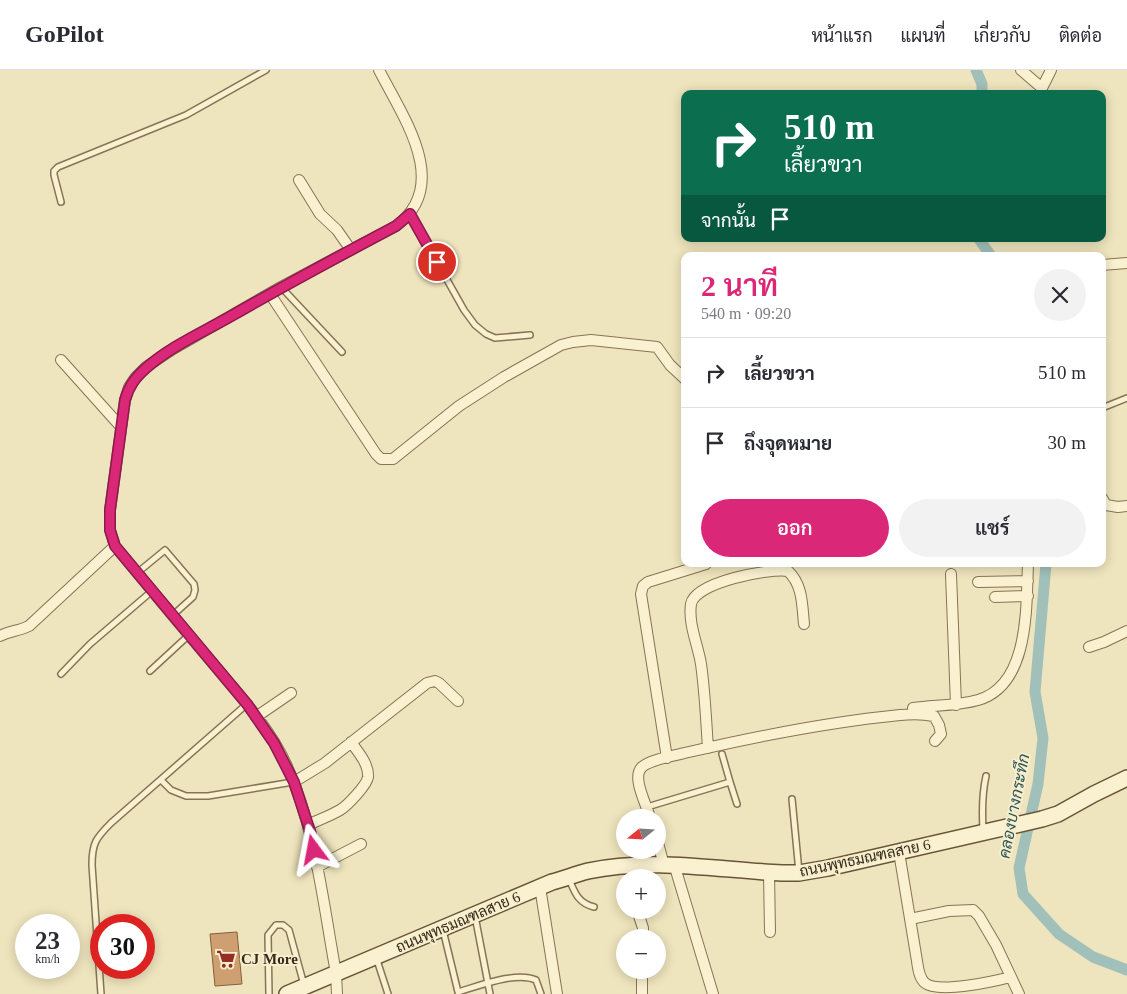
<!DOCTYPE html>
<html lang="th">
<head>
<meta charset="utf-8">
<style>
  :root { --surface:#fff; --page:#f2f2f3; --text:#2b2b33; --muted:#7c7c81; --line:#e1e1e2; --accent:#db2777 }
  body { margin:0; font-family:"Times New Roman",Sarabun,serif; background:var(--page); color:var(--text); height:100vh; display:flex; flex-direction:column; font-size:19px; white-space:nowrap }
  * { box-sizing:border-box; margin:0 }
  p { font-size:16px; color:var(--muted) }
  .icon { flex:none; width:28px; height:28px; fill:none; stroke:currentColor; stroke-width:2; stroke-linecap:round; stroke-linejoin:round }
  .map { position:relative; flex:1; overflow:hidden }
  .side { position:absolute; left:681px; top:182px; width:425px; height:315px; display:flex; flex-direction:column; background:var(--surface); border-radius:10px; box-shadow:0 2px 12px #0003 }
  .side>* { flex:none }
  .guide { position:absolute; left:681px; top:20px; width:425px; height:152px; border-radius:10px; box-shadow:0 2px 12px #0003; background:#0b6e4f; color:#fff; overflow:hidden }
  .needle { width:32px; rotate:252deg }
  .tools { position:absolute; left:616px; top:739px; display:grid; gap:10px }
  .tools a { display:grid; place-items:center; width:50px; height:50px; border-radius:50%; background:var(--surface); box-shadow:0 2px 12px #0003; font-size:25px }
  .speed { position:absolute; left:15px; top:844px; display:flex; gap:10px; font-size:25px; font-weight:700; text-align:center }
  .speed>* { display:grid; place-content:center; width:65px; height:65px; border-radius:50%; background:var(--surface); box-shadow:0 2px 12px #0003; line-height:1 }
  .speed small { font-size:12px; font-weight:400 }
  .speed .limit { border:8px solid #d22; background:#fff; color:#111 }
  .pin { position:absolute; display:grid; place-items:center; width:42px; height:42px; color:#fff; margin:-21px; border:2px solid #fff; border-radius:50%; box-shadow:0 1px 5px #0007 }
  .me { position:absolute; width:55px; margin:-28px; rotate:347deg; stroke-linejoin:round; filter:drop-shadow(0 0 4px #0008) }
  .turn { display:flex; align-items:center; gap:18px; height:105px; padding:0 20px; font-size:22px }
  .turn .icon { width:65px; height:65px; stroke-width:2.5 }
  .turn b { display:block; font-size:35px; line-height:42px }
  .then { display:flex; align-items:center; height:48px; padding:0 20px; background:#0003; gap:10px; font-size:19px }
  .round { display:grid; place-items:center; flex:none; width:52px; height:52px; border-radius:26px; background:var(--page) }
  .overview { display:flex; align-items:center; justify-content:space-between; height:85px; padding:0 20px }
  h1 { font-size:30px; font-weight:600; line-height:38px; color:var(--accent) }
  .action { display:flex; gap:10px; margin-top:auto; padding:10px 20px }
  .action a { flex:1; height:58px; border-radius:30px; background:var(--accent); color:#fff; font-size:20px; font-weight:600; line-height:58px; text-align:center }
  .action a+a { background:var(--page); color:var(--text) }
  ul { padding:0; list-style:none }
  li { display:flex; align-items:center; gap:15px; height:70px; padding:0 20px; border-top:1px solid var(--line) }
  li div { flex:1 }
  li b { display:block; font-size:19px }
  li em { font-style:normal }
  header { display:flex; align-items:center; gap:30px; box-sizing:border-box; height:70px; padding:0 25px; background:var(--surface); border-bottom:1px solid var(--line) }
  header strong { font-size:24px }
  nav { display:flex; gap:28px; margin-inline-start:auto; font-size:18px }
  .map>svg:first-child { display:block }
</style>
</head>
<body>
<header>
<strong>GoPilot</strong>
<nav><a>หน้าแรก</a><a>แผนที่</a><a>เกี่ยวกับ</a><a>ติดต่อ</a></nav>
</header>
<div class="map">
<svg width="1127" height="924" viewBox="0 0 1127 924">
  <rect width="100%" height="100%" fill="#eee4bd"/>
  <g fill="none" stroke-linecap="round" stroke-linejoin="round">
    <path stroke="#a1c0b9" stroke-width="11" d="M 976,0 L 982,14 L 982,24
      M 979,169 L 991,186
      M 1046,494 L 1035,622 L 1043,668 L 1038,714 L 1019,798 L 1023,824 L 1059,864 L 1093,887 L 1127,900"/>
  </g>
  <path fill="#cea071" stroke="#86603b" d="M 237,862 L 242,914 L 215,916 L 210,864 Z"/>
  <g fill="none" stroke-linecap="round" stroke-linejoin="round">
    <g stroke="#867456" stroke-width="8">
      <path id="lane" d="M 61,132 L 54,105 L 54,101 L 58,97 L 186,45 L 266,0
        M 410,144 L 464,240 L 475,255 L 486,264 L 495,268 L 530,265
        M 281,217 L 342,282
        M 1102,338 L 1127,328
        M 137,503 L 165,480 L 194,514 L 195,520 L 193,527 L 173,545
        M 150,601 L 189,565
        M 61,604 L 90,574 L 152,521
        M 161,710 L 171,720 L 186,726 L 208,726 L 293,712
        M 730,712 L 737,734
        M 792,729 L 799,802
        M 647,737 L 730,712 L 722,684
        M 983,759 C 982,741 982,724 986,706
        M 569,809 C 575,823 578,833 594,837
        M 475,846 L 490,924
        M 443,860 L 458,922 C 479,916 516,901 536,910 L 541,924
        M 376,887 L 388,924
        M 101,924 L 92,795 C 92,773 96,768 111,753 L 247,634
        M 269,924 L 268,865 L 276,855 L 283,855 L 289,860 L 304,915"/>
    </g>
    <g stroke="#867456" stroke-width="12">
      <path id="street" d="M 1021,0 L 1042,18 L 1051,0
        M 299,110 L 320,144 L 337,160 L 351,180
        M 1102,195 L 1127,193
        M 270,224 L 376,384 L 381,389 L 393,389 L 459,336 L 504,307 L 561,275 L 573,272 L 591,270 L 657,277 L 670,295 L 685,309
        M 61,290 L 121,357
        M 1102,428 L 1106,435 L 1118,437 L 1127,436
        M 951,504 L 956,635
        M 978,512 L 1028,511
        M 995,527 L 1028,526
        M 0,566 C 9,561 19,561 29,556 L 115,476
        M 1089,577 L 1104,572 L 1127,561
        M 913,638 C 935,635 957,636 978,630 C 1030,615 1026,536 1028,494
        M 256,647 L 291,623
        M 708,678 C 706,650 705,622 701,594 C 698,575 688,554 691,534 C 695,512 769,498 788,501 C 803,515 802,535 804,554
        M 667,688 L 641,524 L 643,516 L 648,512 L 706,494
        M 294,712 L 325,693 L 427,613 L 435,611 L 439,613 L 458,631
        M 650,748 C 647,735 631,707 642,697 C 651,689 677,685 689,682 C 758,666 829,652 900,645 C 912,644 923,644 934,646 L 939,655 L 941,664 L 935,671
        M 308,755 C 318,750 330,746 340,740 C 347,736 367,715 368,707 C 369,694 358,682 351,672
        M 658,773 L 664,795
        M 899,782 L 917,891 C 918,898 919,908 925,913 C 938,924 995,911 1011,907
        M 674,794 L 713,924
        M 317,797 L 361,774
        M 769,803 L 770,862
        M 638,808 L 640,795
        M 540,817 L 557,924
        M 637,840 L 643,858 L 643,868
        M 910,849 L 949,841 L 973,840 L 979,846 L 996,875 L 1019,924
        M 642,900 L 642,924
        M 337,924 L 336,903 C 323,833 316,759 286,694 C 269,657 240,626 215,596 C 181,556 148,516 115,476 L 110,460 L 110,440 L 125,330 L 129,317 L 135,308 L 146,297 L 173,279 L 281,217 L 396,156 C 452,115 403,47 379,0"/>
    </g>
    <g stroke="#685539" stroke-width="18">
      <path id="secondary" d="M 287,924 L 552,812 C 564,809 576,804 588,801 C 652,787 718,800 782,803 L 799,803 L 828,798 L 1042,749 L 1058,744 L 1094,724 L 1127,708"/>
    </g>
    <use href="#lane" stroke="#f9f1d0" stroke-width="5"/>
    <use href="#street" stroke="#f9f1d0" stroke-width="10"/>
    <use href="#secondary" stroke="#f9f1d0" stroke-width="15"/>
  </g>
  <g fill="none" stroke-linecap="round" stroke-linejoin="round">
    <g stroke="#8e194d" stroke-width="12">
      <path id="route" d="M 314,780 L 311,764 L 294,712 L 274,673 L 247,634 L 115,476 L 110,460 L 110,440 L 125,330 C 129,316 135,308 145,299 C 168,278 199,264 226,249 C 282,217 339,186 396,156 L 410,144 L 437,192"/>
    </g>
    <use href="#route" stroke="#db2777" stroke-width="9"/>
  </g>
  <defs>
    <g id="supermarket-bare" transform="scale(1.5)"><path d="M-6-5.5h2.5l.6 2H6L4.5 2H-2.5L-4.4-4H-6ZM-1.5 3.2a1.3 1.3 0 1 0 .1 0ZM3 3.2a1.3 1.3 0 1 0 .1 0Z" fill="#972e25" stroke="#f6eecc" stroke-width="2.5" paint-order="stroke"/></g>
  </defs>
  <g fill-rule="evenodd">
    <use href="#supermarket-bare" x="226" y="889"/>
  </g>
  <g text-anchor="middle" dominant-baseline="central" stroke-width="4" stroke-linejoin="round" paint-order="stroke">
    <g font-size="15" fill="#352a1b" stroke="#f6eecc">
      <text transform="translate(865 788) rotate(-12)">ถนนพุทธมณฑลสาย 6</text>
      <text transform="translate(458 852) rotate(-23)">ถนนพุทธมณฑลสาย 6</text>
    </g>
    <g font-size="15" font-weight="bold" fill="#352a1b" stroke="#f6eecc" text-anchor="start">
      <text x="241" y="889">CJ More</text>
    </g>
    <g font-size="16" font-style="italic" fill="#2a5456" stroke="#f6eecc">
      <text transform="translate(1014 736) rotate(-79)">คลองบางกระทึก</text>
    </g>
  </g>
</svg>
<div class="tools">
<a><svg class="needle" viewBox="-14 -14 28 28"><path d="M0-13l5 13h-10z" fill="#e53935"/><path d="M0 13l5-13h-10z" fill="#7c7c81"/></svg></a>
<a>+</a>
<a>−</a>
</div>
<div class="speed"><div>23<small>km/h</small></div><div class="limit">30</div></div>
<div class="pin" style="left:437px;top:192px;background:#d93025"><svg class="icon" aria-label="arrive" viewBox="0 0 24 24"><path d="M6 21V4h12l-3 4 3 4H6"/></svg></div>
<svg class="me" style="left:314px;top:780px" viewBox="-20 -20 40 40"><path d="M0-17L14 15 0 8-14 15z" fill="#db2777" stroke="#fff" stroke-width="4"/></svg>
<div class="guide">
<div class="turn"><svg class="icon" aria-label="right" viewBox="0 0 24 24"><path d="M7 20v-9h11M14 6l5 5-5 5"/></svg><div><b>510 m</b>เลี้ยวขวา</div></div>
<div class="then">จากนั้น<svg class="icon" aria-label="arrive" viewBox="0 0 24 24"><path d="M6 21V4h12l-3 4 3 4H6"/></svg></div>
</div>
<section class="side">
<div class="overview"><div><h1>2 นาที</h1><p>540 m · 09:20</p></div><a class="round"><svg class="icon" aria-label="close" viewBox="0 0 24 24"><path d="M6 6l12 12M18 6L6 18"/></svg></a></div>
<ul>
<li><svg class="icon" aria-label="right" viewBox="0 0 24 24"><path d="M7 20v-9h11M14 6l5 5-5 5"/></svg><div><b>เลี้ยวขวา</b></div><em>510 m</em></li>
<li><svg class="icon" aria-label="arrive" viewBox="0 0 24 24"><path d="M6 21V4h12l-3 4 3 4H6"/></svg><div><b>ถึงจุดหมาย</b></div><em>30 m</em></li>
</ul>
<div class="action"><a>ออก</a><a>แชร์</a></div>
</section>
</div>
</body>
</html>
